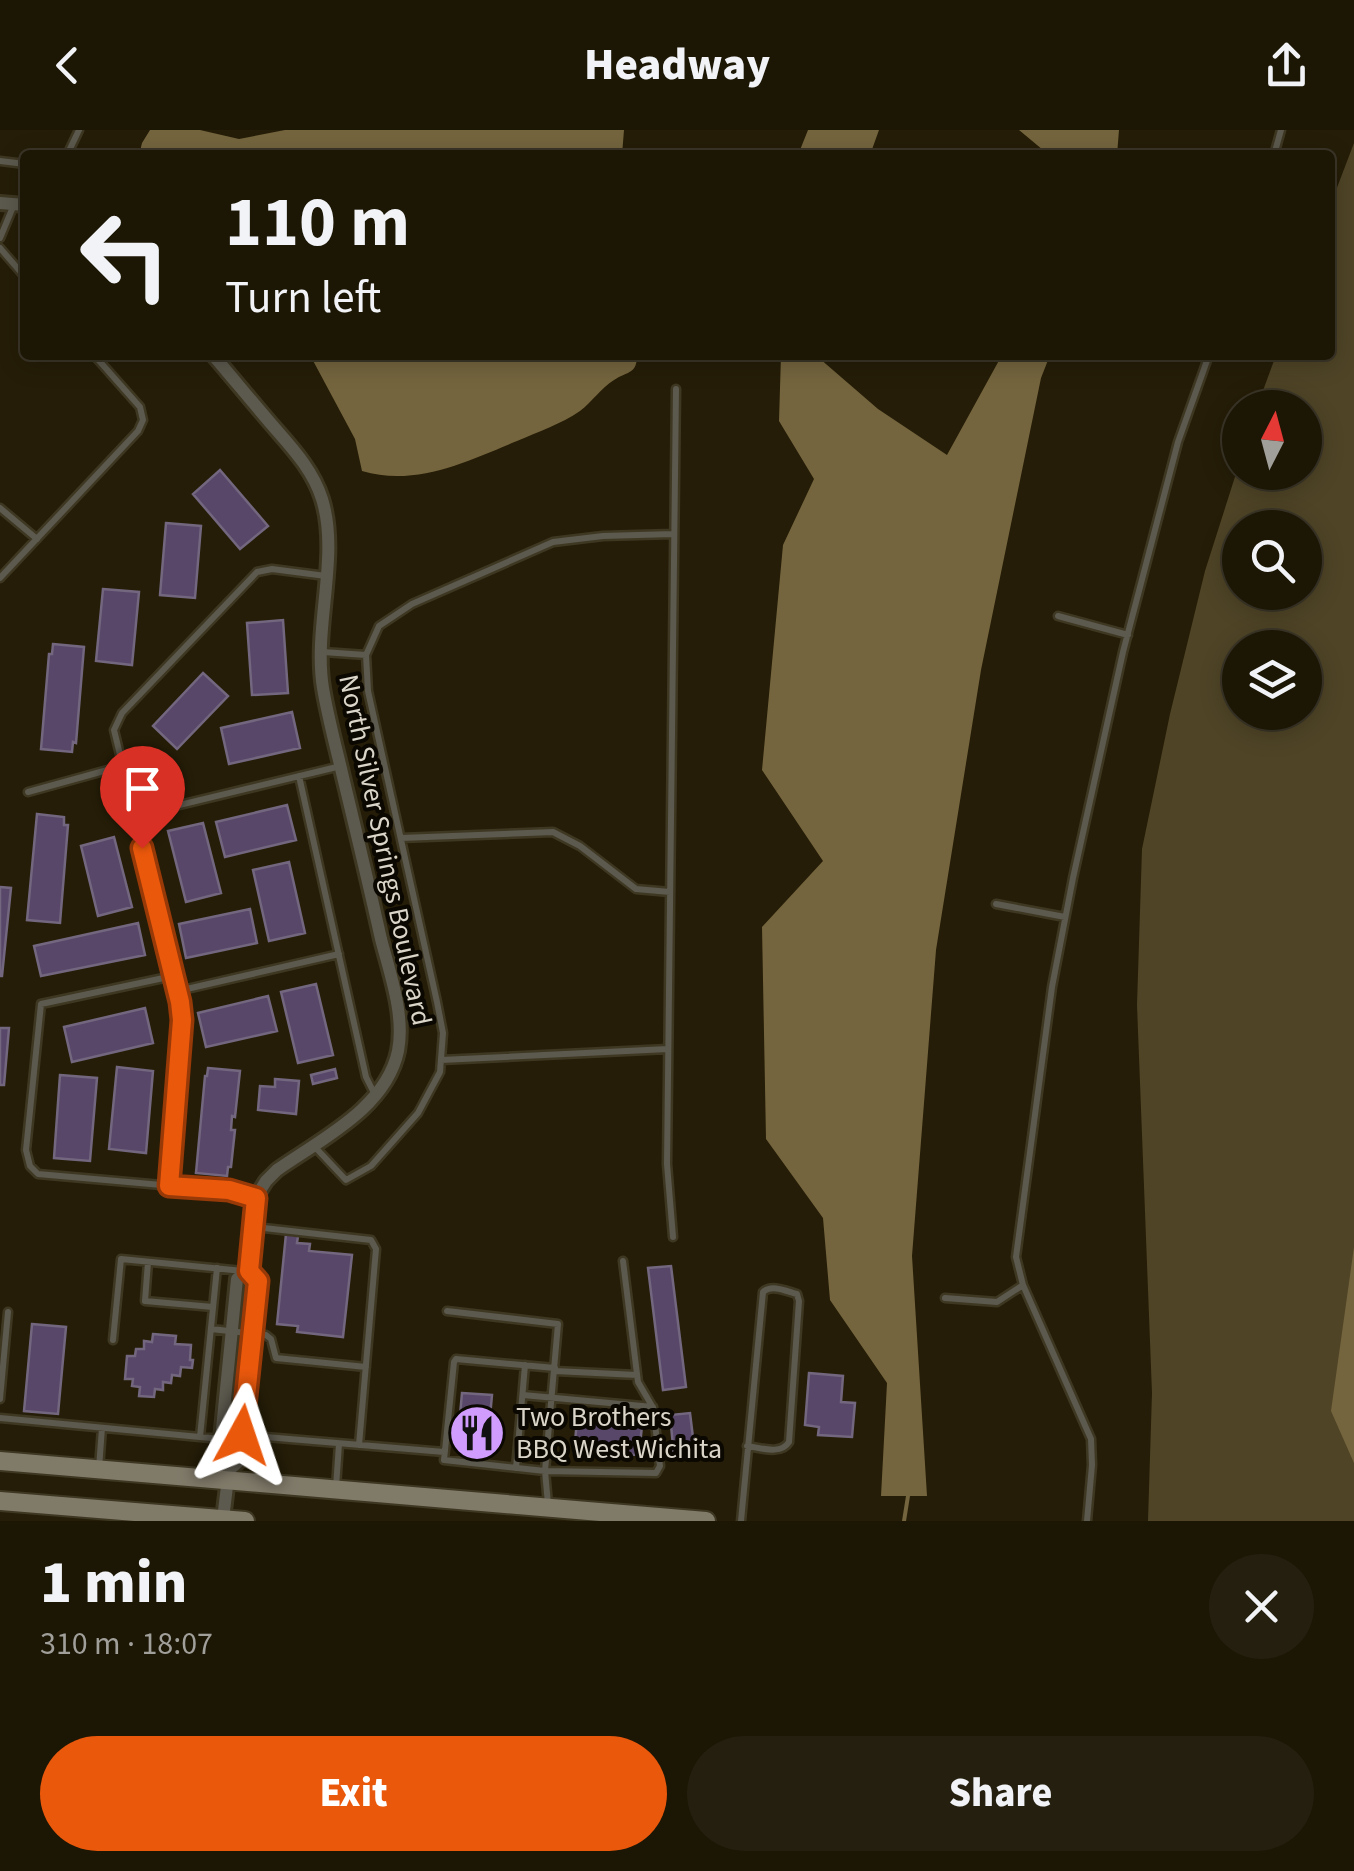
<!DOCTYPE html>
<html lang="en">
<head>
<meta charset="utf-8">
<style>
  :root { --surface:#1c1605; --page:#251f0f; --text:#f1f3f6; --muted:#a09f9a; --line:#3a3527; --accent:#ea580c }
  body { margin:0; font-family:"Source Sans 3",sans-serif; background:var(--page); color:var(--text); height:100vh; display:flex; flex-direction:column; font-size:38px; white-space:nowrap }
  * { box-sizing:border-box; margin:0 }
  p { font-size:32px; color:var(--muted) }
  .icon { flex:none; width:55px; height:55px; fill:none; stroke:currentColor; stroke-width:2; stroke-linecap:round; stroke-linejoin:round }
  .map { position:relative; height:1391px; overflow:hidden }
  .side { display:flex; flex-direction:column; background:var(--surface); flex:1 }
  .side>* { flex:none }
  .hud { position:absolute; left:20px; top:20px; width:1315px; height:210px; border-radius:10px; box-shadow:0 5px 25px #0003,0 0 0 2px var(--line); background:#1c1605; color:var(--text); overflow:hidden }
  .needle { width:65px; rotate:6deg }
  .tools { position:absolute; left:1222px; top:260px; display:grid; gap:20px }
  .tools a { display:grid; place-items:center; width:100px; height:100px; border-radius:50%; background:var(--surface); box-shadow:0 5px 25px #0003,0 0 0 2px var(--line); font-size:50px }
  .pin { position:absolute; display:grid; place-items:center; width:85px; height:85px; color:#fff; margin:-102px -42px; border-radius:50% 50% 50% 0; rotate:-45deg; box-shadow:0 0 10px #0007 }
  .pin .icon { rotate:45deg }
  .me { position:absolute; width:110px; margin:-55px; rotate:5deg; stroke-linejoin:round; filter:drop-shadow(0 0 8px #0008) }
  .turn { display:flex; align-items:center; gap:35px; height:210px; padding:0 40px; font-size:45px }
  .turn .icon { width:130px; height:130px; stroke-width:2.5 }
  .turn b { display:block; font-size:70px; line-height:85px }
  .round { display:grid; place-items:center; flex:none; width:105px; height:105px; border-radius:52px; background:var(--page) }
  .overview { display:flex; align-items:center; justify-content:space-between; height:170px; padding:0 40px }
  h1 { font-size:60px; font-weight:800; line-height:75px }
  .button { display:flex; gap:20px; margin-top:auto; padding:20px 40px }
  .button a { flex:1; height:115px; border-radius:60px; background:var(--accent); color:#fff; font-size:40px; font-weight:800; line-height:115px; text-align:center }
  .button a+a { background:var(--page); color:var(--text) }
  header { display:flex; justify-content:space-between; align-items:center; height:130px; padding:0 40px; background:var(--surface); font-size:45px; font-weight:800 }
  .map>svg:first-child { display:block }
</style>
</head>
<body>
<header><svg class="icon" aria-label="back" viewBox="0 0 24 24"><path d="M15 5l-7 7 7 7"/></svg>Headway<svg class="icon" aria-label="share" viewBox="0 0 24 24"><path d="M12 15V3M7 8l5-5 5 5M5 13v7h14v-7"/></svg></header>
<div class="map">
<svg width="1354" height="1391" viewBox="0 0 1354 1391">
  <rect width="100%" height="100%" fill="#251d07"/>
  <path fill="#4f4426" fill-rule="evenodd" d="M 1354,13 L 1354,1391 L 1148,1391 L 1152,1263 L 1137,875 L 1142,719 L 1170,584 L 1205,441 L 1240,331 L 1240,342 L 1305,342 L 1305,278 L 1257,277 L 1276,225 L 1330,225 L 1330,76 ZM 1240,398 L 1305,398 L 1305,462 L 1240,462 ZM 1240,518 L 1305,518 L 1305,582 L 1240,582 Z"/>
  <path fill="#74653e" d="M 150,0 L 200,0 L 239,9 L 285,0 L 624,0 L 622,25 L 139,25 L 142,13 Z
    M 808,0 L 879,0 L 870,25 L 798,25 Z
    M 1019,0 L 1119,0 L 1117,25 L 1049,25 Z
    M 310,225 L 637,225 C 637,244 628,241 614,250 C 601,258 592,272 580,281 C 561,294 538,302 517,311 C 468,331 416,357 362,341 L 355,309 Z
    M 781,225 L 819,225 L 819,228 L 878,279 L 947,325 L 1002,225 L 1050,225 L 1041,248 L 981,540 L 936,820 L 912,1126 L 927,1366 L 881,1366 L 887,1253 L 830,1170 L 823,1088 L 766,1009 L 762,797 L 823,731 L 762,640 L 783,415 L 814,349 L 779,291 Z
    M 1354,1117 L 1354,1333 L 1331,1281 Z"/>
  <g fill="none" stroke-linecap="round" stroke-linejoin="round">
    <path stroke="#74653e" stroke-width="4" d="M 904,1391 L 908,1366"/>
  </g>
  <path fill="#59476a" stroke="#72677e" stroke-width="2.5" d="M 220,340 L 268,396 L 240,419 L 193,364 Z
    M 166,393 L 201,396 L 195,468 L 160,465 Z
    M 103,459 L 139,462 L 132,535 L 96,531 Z
    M 283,490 L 288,563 L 252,565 L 247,493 Z
    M 53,514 L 84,517 L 76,613 L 73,612 L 72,622 L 41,619 L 49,524 L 52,524 Z
    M 203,543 L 228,566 L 177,619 L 153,596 Z
    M 292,582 L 300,618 L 229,634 L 221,598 Z
    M 287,675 L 296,710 L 225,727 L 216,692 Z
    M 37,684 L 64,687 L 64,695 L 68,695 L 60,793 L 27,790 Z
    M 203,693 L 221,763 L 186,772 L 168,701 Z
    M 114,707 L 132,777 L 98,786 L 81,716 Z
    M 289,732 L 305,803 L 269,811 L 253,740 Z
    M 0,757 L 11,758 L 2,846 L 0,846 Z
    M 250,779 L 257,813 L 186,828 L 179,794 Z
    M 138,793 L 145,825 L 41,846 L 34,816 Z
    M 316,854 L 333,925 L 298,933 L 281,862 Z
    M 268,866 L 277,901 L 206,917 L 198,883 Z
    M 145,878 L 153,913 L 72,932 L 64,897 Z
    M 0,898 L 9,898 L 4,955 L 0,955 Z
    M 117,937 L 153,941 L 146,1023 L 109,1019 Z
    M 208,938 L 240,941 L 235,987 L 232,986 L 231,1000 L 235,1000 L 231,1037 L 228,1037 L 227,1046 L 196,1043 L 205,946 L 207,946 Z
    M 335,939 L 337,948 L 313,954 L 311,945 Z
    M 60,945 L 97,948 L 90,1031 L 54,1028 Z
    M 275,949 L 299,951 L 296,984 L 258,980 L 260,956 L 275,957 Z
    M 286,1104 L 298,1106 L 297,1113 L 310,1114 L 309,1121 L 352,1125 L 343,1207 L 297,1202 L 298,1196 L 277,1194 Z
    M 671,1136 L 686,1257 L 663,1260 L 648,1138 Z
    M 32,1194 L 66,1197 L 58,1284 L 24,1281 Z
    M 153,1204 L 176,1206 L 175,1214 L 191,1215 L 190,1230 L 193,1230 L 192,1238 L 181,1237 L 180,1246 L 172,1245 L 171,1253 L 163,1252 L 163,1260 L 155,1259 L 154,1267 L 139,1266 L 140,1257 L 132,1256 L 133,1249 L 125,1249 L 127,1226 L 135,1226 L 136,1219 L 144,1219 L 144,1211 L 152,1212 Z
    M 809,1243 L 843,1246 L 841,1272 L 855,1273 L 852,1307 L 818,1305 L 819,1297 L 805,1295 Z
    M 462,1263 L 492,1265 L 490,1287 L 497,1288 L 494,1321 L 457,1318 Z
    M 578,1280 L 643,1286 L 639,1325 L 574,1322 Z
    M 690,1283 L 695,1324 L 674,1326 L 670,1285 Z"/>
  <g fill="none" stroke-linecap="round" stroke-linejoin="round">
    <g stroke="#3e3722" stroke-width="11">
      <path id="lane" d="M 67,25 L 79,0
        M 1274,25 L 1281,0
        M 0,31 L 25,34
        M 0,108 L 13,77
        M 0,118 L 25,147
        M 0,378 L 37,409
        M 0,448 L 138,301 L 143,290 L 140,277 L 94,225
        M 1058,486 L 1128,505
        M 323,522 L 366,525
        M 299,646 L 366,947 L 375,965
        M 28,662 L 122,636
        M 134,686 L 341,636
        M 401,708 L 553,702 L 580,716 L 636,759 L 670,762
        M 996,774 L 1065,787
        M 173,846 L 41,874 L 26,1020 L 30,1036 L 38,1044 L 229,1061 L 255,1067
        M 178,861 L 339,824
        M 441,930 L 668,919
        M 314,1016 L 346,1050 L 371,1036 L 418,983 L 440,942 L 443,903 L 437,872 L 368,561 L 366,525 L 379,496 L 412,474 L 553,412 L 603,406 L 673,404
        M 169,1055 L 182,890 L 180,871 L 114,600 L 122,583 L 257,442 L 272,439 L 326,446
        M 255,1097 L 371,1110 L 376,1119 L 359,1315
        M 673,1107 L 667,1034 L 676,259
        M 623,1131 L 638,1252 L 652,1276
        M 148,1132 L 145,1171 L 213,1177
        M 945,1168 L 997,1172 L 1023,1155
        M 447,1181 L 558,1194 L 545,1341 L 548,1374
        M 211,1199 L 266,1205 L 271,1209 L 276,1228 L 366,1237
        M 113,1210 L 121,1129 L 243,1141
        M 555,1241 L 637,1245
        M 523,1265 L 653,1277 L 660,1336 L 656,1343 L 545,1341 L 444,1330 L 454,1232 L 456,1229 L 555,1238
        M 0,1269 L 8,1182
        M 0,1288 L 221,1309
        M 242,1305 L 444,1322
        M 200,1307 L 217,1138
        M 99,1338 L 102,1298
        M 516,1338 L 525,1235
        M 336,1357 L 339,1314
        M 741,1391 L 763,1162 C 772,1154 786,1161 797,1164 L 799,1171 L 789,1312 C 781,1325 761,1318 747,1316
        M 1087,1391 L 1092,1335 L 1091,1309 L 1023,1155 L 1016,1127 L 1052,857 L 1073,748 L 1123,522 L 1178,312 L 1209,225"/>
    </g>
    <g stroke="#3e3722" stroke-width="18">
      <path id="street" d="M 0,73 L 25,75
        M 213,225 C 231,246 249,268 267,289 C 288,314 312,337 322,369 C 340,426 313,497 323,558 C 328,588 336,617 343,647 C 356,701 369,755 381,809 C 390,844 405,885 398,921 C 386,978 321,1009 277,1040 L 266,1051 L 256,1067 L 249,1141 L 257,1151 L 239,1331 L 229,1340 L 223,1389
        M 229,1340 L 219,1330 L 221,1309 L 237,1149 L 249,1141"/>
    </g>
    <g stroke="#3e3722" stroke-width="22">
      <path id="secondary" d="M 0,1331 L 706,1391
        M 0,1371 L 245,1391"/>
    </g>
    <use href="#lane" stroke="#5c594e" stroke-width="6"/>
    <use href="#street" stroke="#5c594e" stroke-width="12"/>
    <use href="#secondary" stroke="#807a69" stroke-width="18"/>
  </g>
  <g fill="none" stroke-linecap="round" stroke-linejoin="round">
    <g stroke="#983908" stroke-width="25">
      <path id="route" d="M 142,718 L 180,872 L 182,890 L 169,1056 L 229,1060 L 256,1068 L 249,1141 L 258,1151 L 242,1305"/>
    </g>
    <use href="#route" stroke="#ea580c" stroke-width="18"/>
  </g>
  <defs>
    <g id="restaurant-disc" transform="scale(2.875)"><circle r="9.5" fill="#d09dfe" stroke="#0b0802"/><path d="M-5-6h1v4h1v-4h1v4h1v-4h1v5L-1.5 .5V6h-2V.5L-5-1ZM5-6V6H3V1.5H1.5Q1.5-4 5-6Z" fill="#111"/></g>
  </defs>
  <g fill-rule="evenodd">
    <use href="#restaurant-disc" x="477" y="1303"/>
  </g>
  <g text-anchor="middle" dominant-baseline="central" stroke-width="8" stroke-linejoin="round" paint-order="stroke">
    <g font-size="28" fill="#dad5c8" stroke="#0b0802">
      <text transform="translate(385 720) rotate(78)">North Silver Springs Boulevard</text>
    </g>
    <g font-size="28" fill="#dad5c8" stroke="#0b0802" text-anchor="start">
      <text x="516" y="1287">Two Brothers<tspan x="516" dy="32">BBQ West Wichita</tspan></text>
    </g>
  </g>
</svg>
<div class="tools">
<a><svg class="needle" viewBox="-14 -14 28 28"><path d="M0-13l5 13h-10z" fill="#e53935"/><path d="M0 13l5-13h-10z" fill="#a09f9a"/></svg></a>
<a><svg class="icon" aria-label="search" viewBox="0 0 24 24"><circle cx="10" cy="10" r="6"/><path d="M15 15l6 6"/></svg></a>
<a><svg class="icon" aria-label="layers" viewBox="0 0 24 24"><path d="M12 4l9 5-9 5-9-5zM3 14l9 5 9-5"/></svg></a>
</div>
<div class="pin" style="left:142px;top:718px;background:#d93025"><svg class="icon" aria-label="arrive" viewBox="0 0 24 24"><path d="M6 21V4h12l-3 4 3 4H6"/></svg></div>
<svg class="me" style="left:242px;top:1305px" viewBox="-20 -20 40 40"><path d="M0-17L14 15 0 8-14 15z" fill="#ea580c" stroke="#fff" stroke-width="4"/></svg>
<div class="hud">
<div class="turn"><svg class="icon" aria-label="left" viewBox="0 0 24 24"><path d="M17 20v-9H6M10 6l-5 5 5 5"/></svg><div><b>110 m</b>Turn left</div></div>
</div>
</div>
<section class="side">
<div class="overview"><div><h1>1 min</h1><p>310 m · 18:07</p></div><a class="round"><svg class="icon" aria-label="close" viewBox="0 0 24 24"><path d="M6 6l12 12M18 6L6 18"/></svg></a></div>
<div class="button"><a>Exit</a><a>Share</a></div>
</section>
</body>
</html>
